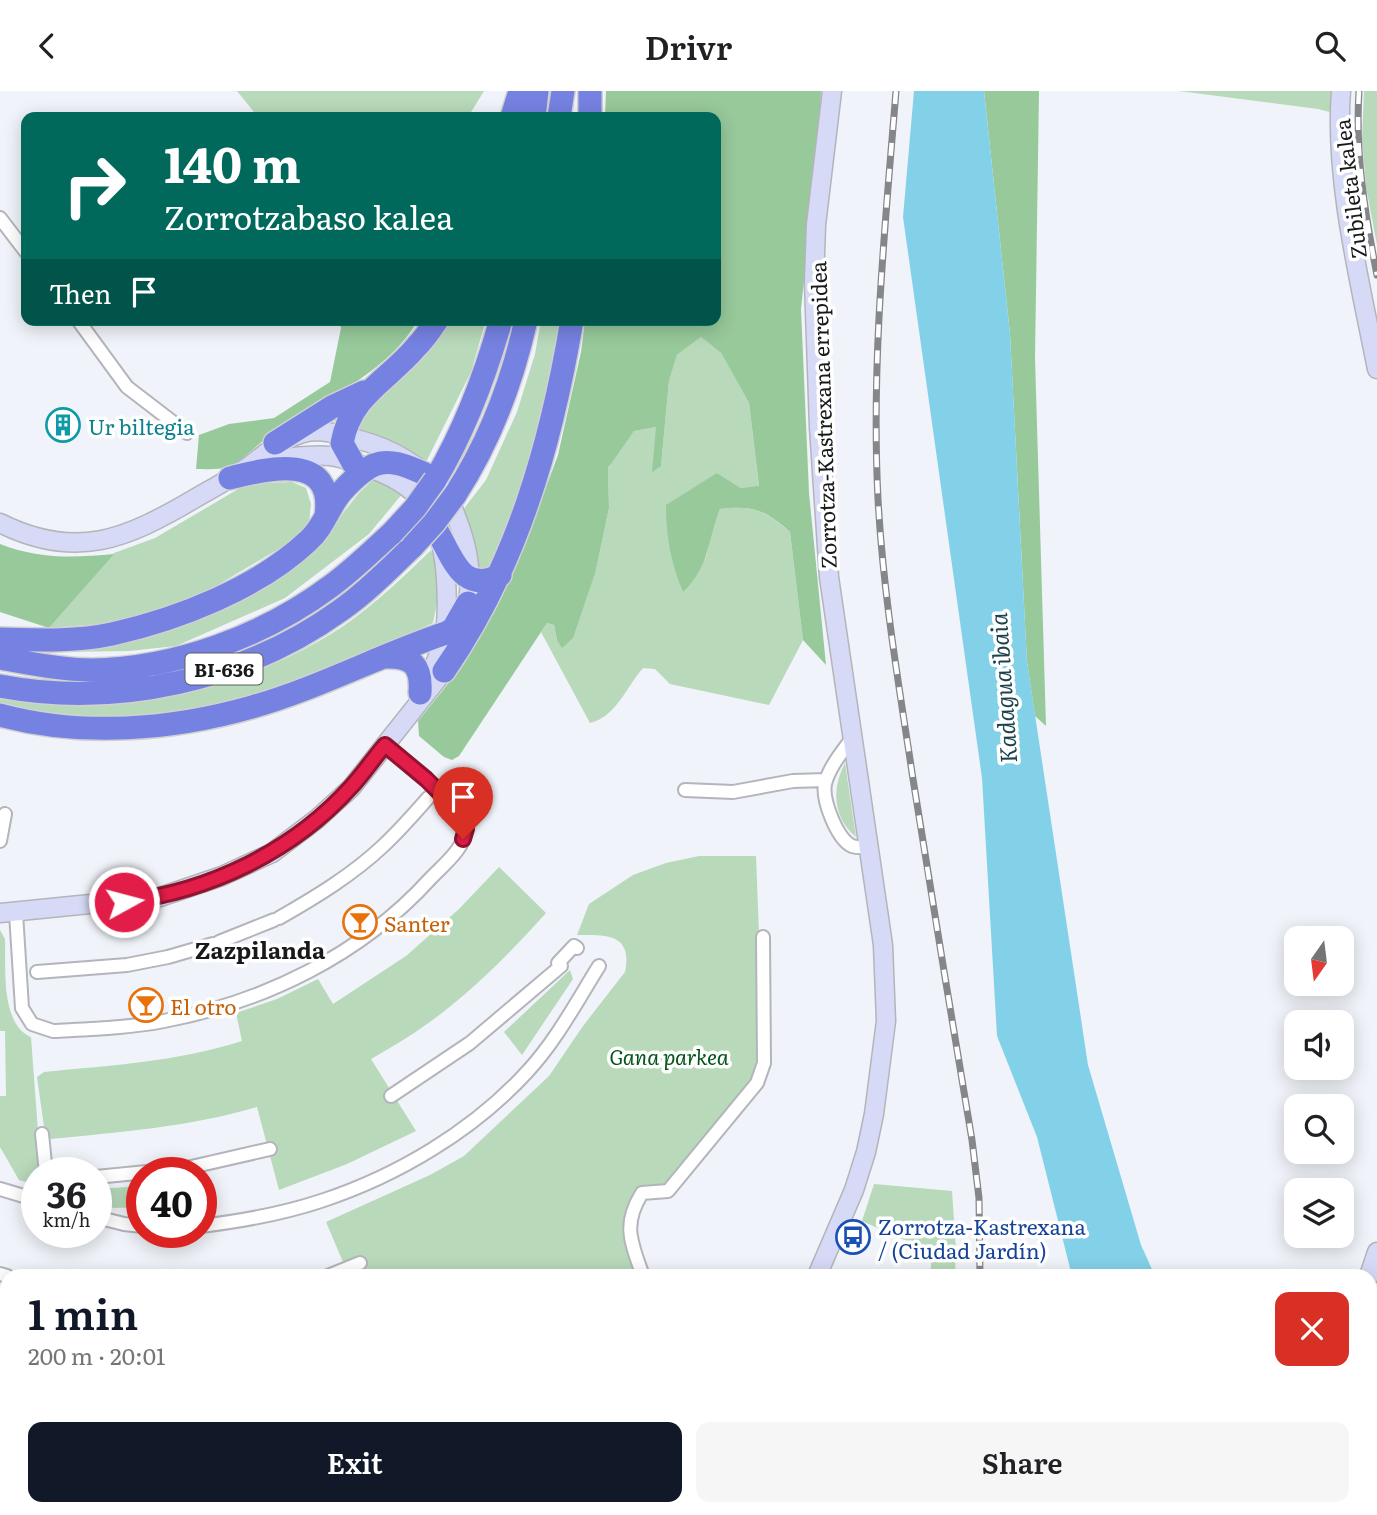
<!DOCTYPE html>
<html lang="en">
<head>
<meta charset="utf-8">
<style>
  :root { --surface:#fff; --page:#f6f6f6; --text:#202124; --muted:#757577; --accent:#111827 }
  body { margin:0; font-family:Literata,serif; background:var(--page); color:var(--text); height:100vh; display:flex; flex-direction:column; font-size:26px; white-space:nowrap }
  * { box-sizing:border-box; margin:0 }
  p { font-size:23px; color:var(--muted) }
  .icon { flex:none; width:38px; height:38px; fill:none; stroke:currentColor; stroke-width:2; stroke-linecap:round; stroke-linejoin:round }
  .map { position:relative; flex:1; overflow:hidden }
  .panel { position:absolute; left:0px; top:1178px; width:1377px; height:247px; display:flex; flex-direction:column; background:var(--surface); border-radius:21px 21px 0 0; box-shadow:0 4px 18px #0003 }
  .panel>* { flex:none }
  .top-card { position:absolute; left:21px; top:21px; width:700px; height:214px; border-radius:14px; box-shadow:0 4px 18px #0003; background:#00695c; color:#fff; overflow:hidden }
  .needle { width:46px; rotate:194deg }
  .tools { position:absolute; left:1284px; top:835px; display:grid; gap:14px }
  .tools a { display:grid; place-items:center; width:70px; height:70px; border-radius:14px; background:var(--surface); box-shadow:0 4px 18px #0003; font-size:35px }
  .speed { position:absolute; left:21px; top:1066px; display:flex; gap:14px; font-size:35px; font-weight:700; text-align:center }
  .speed>* { display:grid; place-content:center; width:91px; height:91px; border-radius:50%; background:var(--surface); box-shadow:0 4px 18px #0003; line-height:1 }
  .speed small { font-size:18px; font-weight:400 }
  .speed .limit { border:10px solid #d22; background:#fff; color:#111 }
  .pin { position:absolute; display:grid; place-items:center; width:60px; height:60px; color:#fff; margin:-72px -30px; border-radius:50% 50% 50% 0; rotate:-45deg; box-shadow:0 0 7px #0007 }
  .pin .icon { rotate:45deg }
  .me { position:absolute; width:77px; margin:-38px; rotate:83deg; stroke-linejoin:round; filter:drop-shadow(0 0 5px #0008) }
  .turn { display:flex; align-items:center; gap:24px; height:147px; padding:0 28px; font-size:32px }
  .turn .icon { width:91px; height:91px; stroke-width:2.5 }
  .turn b { display:block; font-size:49px; line-height:60px }
  .then { display:flex; align-items:center; height:66px; padding:0 28px; background:#0003; gap:14px; font-size:26px }
  .round { display:grid; place-items:center; flex:none; width:74px; height:74px; border-radius:14px; background:var(--page) }
  .summary { display:flex; align-items:center; justify-content:space-between; height:119px; padding:0 28px }
  h1 { font-size:42px; font-weight:600; line-height:52px; color:var(--accent) }
  .primary-button { display:flex; gap:14px; margin-top:auto; padding:14px 28px }
  .primary-button a { flex:1; height:80px; border-radius:14px; background:var(--accent); color:#fff; font-size:28px; font-weight:600; line-height:80px; text-align:center }
  .primary-button a+a { background:var(--page); color:var(--text) }
  header { display:flex; justify-content:space-between; align-items:center; height:91px; padding:0 28px; background:var(--surface); font-size:32px; font-weight:600 }
  .map>svg:first-child { display:block }
</style>
</head>
<body>
<header><svg class="icon" aria-label="back" viewBox="0 0 24 24"><path d="M15 5l-7 7 7 7"/></svg>Drivr<svg class="icon" aria-label="search" viewBox="0 0 24 24"><circle cx="10" cy="10" r="6"/><path d="M15 15l6 6"/></svg></header>
<div class="map">
<svg width="1377" height="1424" viewBox="0 0 1377 1424">
  <rect width="100%" height="100%" fill="#f0f3f9"/>
  <path fill="#b8d9ba" d="M 237,0 L 484,0 L 468,26 L 258,26 Z
    M 1179,0 L 1331,0 L 1330,21 L 1318,18 Z
    M 1364,0 L 1377,0 L 1377,154 L 1366,96 L 1362,49 Z
    M 445,229 L 486,229 L 471,281 L 425,373 C 404,355 382,345 356,337 L 360,323 Z
    M 541,229 L 562,229 L 540,346 L 492,480 L 476,484 L 462,420 L 486,389 L 517,321 L 535,263 Z
    M 701,246 L 721,262 L 749,312 L 759,396 L 741,397 L 717,382 L 705,471 L 712,438 L 720,418 C 753,414 764,419 790,441 L 803,549 L 769,614 L 670,593 L 655,578 L 643,577 C 626,596 617,625 590,632 L 541,541 L 547,532 L 554,534 L 557,549 L 596,479 L 609,417 L 608,378 L 614,366 L 634,340 L 656,336 L 661,375 L 669,290 L 677,264 Z
    M 374,388 L 381,390 L 403,402 L 369,443 L 285,507 L 176,555 L 129,560 L 61,561 L 137,547 L 220,519 L 298,473 L 326,444 L 358,403 Z
    M 292,391 L 306,397 L 311,413 L 309,432 L 292,450 L 199,505 L 115,532 L 49,537 L 114,462 L 155,447 L 240,397 L 258,392 Z
    M 431,459 C 443,487 439,503 433,532 L 333,579 L 251,610 L 159,624 L 97,628 L 20,620 L 0,615 L 0,607 C 109,627 223,605 319,550 C 361,527 397,492 431,459 Z
    M 845,672 L 856,746 C 832,726 832,697 845,672 Z
    M 699,765 L 756,765 L 764,972 L 757,992 L 668,1100 L 642,1102 L 631,1119 L 643,1185 L 349,1185 L 326,1131 L 430,1084 L 464,1065 L 549,985 L 583,935 L 625,881 C 633,842 606,844 577,844 L 589,813 L 633,784 L 666,772 Z
    M 499,776 L 546,822 C 510,862 471,902 427,933 C 409,946 390,957 371,968 L 416,1040 L 347,1073 L 279,1099 L 257,1016 C 189,1036 121,1041 51,1048 L 45,1043 L 37,986 L 44,981 C 113,974 176,971 242,950 L 236,922 L 277,908 L 318,888 L 333,913 L 406,865 L 459,818 Z
    M 0,839 L 5,848 C 6,876 0,933 31,946 L 41,1081 L 37,1082 L 37,1094 L 19,1089 L 0,1056 L 0,1005 L 6,1005 L 5,940 L 0,940 Z
    M 570,879 L 573,888 L 522,964 L 504,941 Z
    M 874,1093 L 952,1100 L 956,1160 L 955,1185 L 930,1185 L 932,1161 L 862,1130 Z
    M 142,1095 L 142,1116 L 114,1117 L 96,1112 L 96,1098 Z
    M 125,1418 L 217,1418 L 218,1424 L 159,1424 Z"/>
  <path fill="#97c99b" d="M 606,0 L 821,0 L 819,47 L 801,218 L 809,402 L 826,574 L 803,549 L 790,441 C 765,419 753,414 720,418 C 707,450 710,475 683,501 C 671,472 666,445 666,414 L 717,382 L 741,397 L 759,395 L 749,312 L 721,262 L 701,246 L 677,264 L 669,290 L 661,375 L 652,381 L 656,336 L 634,340 L 608,377 L 609,417 L 596,479 L 573,547 L 562,557 L 557,549 L 554,534 L 547,532 L 459,665 L 452,669 L 444,666 L 419,645 L 418,630 L 464,573 L 523,458 L 558,364 L 581,261 L 585,229 L 716,229 L 716,26 L 605,26 Z
    M 984,0 L 1039,0 L 1035,267 L 1046,635 L 1035,625 L 1027,571 L 1010,243 Z
    M 339,229 L 418,229 C 388,282 324,308 275,340 C 259,351 246,368 228,376 C 219,379 205,378 196,378 L 199,344 L 229,333 L 274,327 L 330,291 L 341,237 Z
    M 0,453 C 38,468 73,467 114,463 L 49,537 L 0,521 Z
    M 1377,1205 L 1377,1344 L 1370,1339 L 1370,1222 Z"/>
  <path fill="#83d1e8" d="M 914,0 L 984,0 L 1010,243 L 1027,571 L 1088,974 L 1141,1154 L 1155,1185 L 1072,1185 L 1037,1046 L 997,945 L 982,687 L 903,126 Z
    M 1164,1418 L 1266,1418 L 1269,1424 L 1167,1424 Z"/>
  <g fill="none" stroke-linecap="round" stroke-linejoin="round">
    <g stroke="#b3b5ba" stroke-width="16">
      <path id="street" d="M 0,127 L 26,161
        M 78,229 L 127,296 L 187,342
        M 853,646 C 843,660 829,676 825,693 C 822,709 837,748 852,755 C 858,757 863,756 869,756
        M 685,699 L 733,701 L 793,690 L 826,689
        M 0,750 L 5,723
        M 16,822 L 22,917 L 32,933 L 53,940 C 90,938 128,937 164,930 C 264,911 361,864 430,788 C 442,775 467,756 465,737 C 463,713 404,670 385,655
        M 279,827 C 316,806 352,784 383,755 C 399,740 414,723 428,707
        M 219,851 L 274,829
        M 37,881 L 127,874 L 168,866 L 213,853
        M 391,1005 L 470,952 L 561,875 L 558,872 L 574,855 L 577,857
        M 42,1043 L 46,1082
        M 96,1086 L 187,1077 L 270,1058
        M 0,1098 L 37,1109
        M 96,1126 L 124,1133 L 142,1135
        M 201,1135 C 242,1130 282,1123 321,1110 C 397,1085 473,1040 527,981 C 556,950 577,910 599,875
        M 0,1183 L 7,1185
        M 328,1185 L 360,1172
        M 643,1185 C 631,1151 622,1134 642,1102 L 668,1100 L 757,992 L 764,972 L 763,846
        M 0,1256 L 7,1258
        M 0,1329 L 7,1331
        M 556,1418 L 573,1424
        M 898,1418 L 899,1424
        M 22,1424 L 30,1418"/>
    </g>
    <g stroke="#b3b5ba" stroke-width="21">
      <path id="secondary" d="M 1341,0 C 1334,88 1360,191 1377,278
        M 271,368 C 290,367 311,363 330,365 C 342,366 355,372 366,376 C 425,395 442,428 446,488 C 448,524 448,547 431,581
        M 0,432 C 76,470 126,448 194,408 C 213,397 232,387 249,375 C 269,361 277,349 303,342 C 321,337 343,344 360,349 C 393,358 422,376 445,401 C 450,408 453,418 456,425 C 470,461 473,486 466,524
        M 0,822 L 160,806 L 222,785 L 272,762 L 317,728 L 351,697 L 444,580 L 449,569
        M 817,1185 L 854,1099 L 866,1061 L 874,1023 L 886,930 L 883,854 L 829,486 L 819,336 L 814,191 L 816,134 L 832,0
        M 1369,1185 L 1377,1161
        M 0,1405 L 7,1407
        M 46,1418 L 73,1424
        M 401,1418 L 404,1424
        M 292,1424 L 326,1418
        M 712,1424 L 715,1418
        M 1330,1424 L 1330,1418"/>
    </g>
    <g stroke="#d1d1d1" stroke-width="26">
      <path id="highway" d="M 512,26 L 520,0
        M 534,26 L 537,0
        M 559,26 L 563,0
        M 590,26 L 590,0
        M 275,352 L 332,316 L 364,301
        M 353,372 L 342,352 C 351,303 388,290 417,255 C 425,247 431,238 437,229
        M 230,387 C 268,377 335,361 326,425
        M 435,389 C 465,339 485,285 501,229
        M 455,404 C 490,350 512,292 526,229
        M 437,440 C 453,467 462,504 500,484
        M 0,548 C 37,549 75,551 112,543 C 179,528 258,497 308,450 C 321,439 326,424 335,410 C 342,398 361,380 374,374 C 391,367 409,376 425,383
        M 385,566 C 412,565 422,574 420,602
        M 0,567 C 29,572 61,579 91,579 C 175,578 264,545 331,495 C 353,479 372,460 392,442
        M 444,580 C 517,474 551,354 572,229
        M 0,595 C 117,617 244,589 341,519 C 367,501 390,477 413,455
        M 0,624 C 82,646 171,639 252,616 C 319,597 380,564 446,542 L 453,538 L 468,512"/>
    </g>
    <use href="#street" stroke="#fff" stroke-width="12"/>
    <use href="#secondary" stroke="#d6daf6" stroke-width="18"/>
    <use href="#highway" stroke="#7682e2" stroke-width="23"/>
    <g stroke="#84868a" stroke-width="7">
      <path id="rail" d="M 896,0 C 885,136 871,272 878,408 C 883,502 899,595 913,688 C 932,808 952,929 972,1049 L 979,1107 L 980,1185
        M 1359,0 C 1355,63 1365,123 1377,184
        M 918,1424 L 921,1418"/>
    </g>
    <use href="#rail" stroke="#fff" stroke-width="4.5" stroke-dasharray="13" stroke-linecap="butt"/>
    <g stroke="#d1d1d1" stroke-width="26" stroke-linecap="butt">
      <path id="highway-bridge" d="M 392,442 L 415,417 L 435,389
        M 413,455 L 434,432 L 455,404"/>
    </g>
    <use href="#highway-bridge" stroke="#7682e2" stroke-width="23"/>
  </g>
  <g fill="none" stroke-linecap="round" stroke-linejoin="round">
    <g stroke="#92132f" stroke-width="18">
      <path id="route" d="M 124,811 C 210,800 292,761 351,696 C 363,683 373,668 385,654 L 426,688 L 460,722 L 466,738 L 463,748"/>
    </g>
    <use href="#route" stroke="#e11d48" stroke-width="12"/>
  </g>
  <defs>
    <g id="building-ring" transform="scale(1.75)"><circle r="9.5" fill="#fff" stroke="#0f9aa8" stroke-width="1.5"/><path d="M-4-6H4V6H1V3H-1V6H-4ZM-2.5-4.3h1.7v1.8h-1.7ZM.8-4.3h1.7v1.8H.8ZM-2.5-1h1.7V.8h-1.7ZM.8-1h1.7V.8H.8Z" fill="#0f9aa8"/></g>
    <g id="bar-ring" transform="scale(1.75)"><circle r="9.5" fill="#fff" stroke="#e8710a" stroke-width="1.5"/><path d="M-6-5H6L.8 .8V4.5H3.5V6h-7V4.5H-.8V.8Z" fill="#e8710a"/></g>
    <g id="bus-ring" transform="scale(1.75)"><circle r="9.5" fill="#fff" stroke="#1a4fb4" stroke-width="1.5"/><path d="M-5-6H5V4H4V6H2V4H-2V6H-4V4H-5ZM-3.5-4V0h7V-4ZM-3.5 1.2v1.5H-2V1.2ZM2 1.2v1.5H3.5V1.2Z" fill="#1a4fb4"/></g>
  </defs>
  <g fill-rule="evenodd">
    <use href="#building-ring" x="63" y="334"/>
    <use href="#bar-ring" x="360" y="831"/>
    <use href="#bar-ring" x="146" y="914"/>
    <use href="#bus-ring" x="853" y="1146"/>
  </g>
  <g text-anchor="middle" dominant-baseline="central" stroke-width="7" stroke-linejoin="round" paint-order="stroke">
    <rect fill="#fff" stroke="#5d5e5f" stroke-width="2" x="185.5" y="562.5" width="77" height="31" rx="5"/>
    <g font-size="19" font-weight="bold" fill="#18191a">
      <text x="224" y="578">BI-636</text>
    </g>
    <g font-size="21" fill="#18191a" stroke="#fff">
      <text transform="translate(1349 98) rotate(-97)">Zubileta kalea</text>
      <text transform="translate(822 324) rotate(-92)">Zorrotza-Kastrexana errepidea</text>
    </g>
    <g font-size="21" fill="#0d838f" stroke="#fff" text-anchor="start">
      <text x="88" y="334">Ur biltegia</text>
    </g>
    <g font-size="21" fill="#c56008" stroke="#fff" text-anchor="start">
      <text x="384" y="831">Santer</text>
      <text x="170" y="914">El otro</text>
    </g>
    <g font-size="21" font-style="italic" fill="#04541b" stroke="#fff">
      <text x="669" y="964">Gana parkea</text>
    </g>
    <g font-size="21" fill="#164399" stroke="#fff" text-anchor="start">
      <text x="878" y="1134">Zorrotza-Kastrexana<tspan x="878" dy="24">/ (Ciudad Jardín)</tspan></text>
    </g>
    <g font-size="23" font-style="italic" fill="#1e434d" stroke="#fff">
      <text transform="translate(1002 597) rotate(-94)">Kadagua ibaia</text>
    </g>
    <g font-size="23" font-weight="bold" fill="#18191a" stroke="#fff">
      <text x="260" y="858">Zazpilanda</text>
    </g>
  </g>
</svg>
<div class="tools">
<a><svg class="needle" viewBox="-14 -14 28 28"><path d="M0-13l5 13h-10z" fill="#e53935"/><path d="M0 13l5-13h-10z" fill="#757577"/></svg></a>
<a><svg class="icon" aria-label="sound" viewBox="0 0 24 24"><path d="M4 9h4l5-4v14l-5-4H4zM17 9q2 3 0 6"/></svg></a>
<a><svg class="icon" aria-label="search" viewBox="0 0 24 24"><circle cx="10" cy="10" r="6"/><path d="M15 15l6 6"/></svg></a>
<a><svg class="icon" aria-label="layers" viewBox="0 0 24 24"><path d="M12 4l9 5-9 5-9-5zM3 14l9 5 9-5"/></svg></a>
</div>
<div class="speed"><div>36<small>km/h</small></div><div class="limit">40</div></div>
<div class="pin" style="left:463px;top:748px;background:#d93025"><svg class="icon" aria-label="arrive" viewBox="0 0 24 24"><path d="M6 21V4h12l-3 4 3 4H6"/></svg></div>
<svg class="me" style="left:124px;top:811px" viewBox="-20 -20 40 40"><circle r="17" fill="#e11d48" stroke="#fff" stroke-width="3"/><path d="M0-11L8 9 0 5-8 9z" fill="#fff"/></svg>
<div class="top-card">
<div class="turn"><svg class="icon" aria-label="right" viewBox="0 0 24 24"><path d="M7 20v-9h11M14 6l5 5-5 5"/></svg><div><b>140 m</b>Zorrotzabaso kalea</div></div>
<div class="then">Then<svg class="icon" aria-label="arrive" viewBox="0 0 24 24"><path d="M6 21V4h12l-3 4 3 4H6"/></svg></div>
</div>
<section class="panel">
<div class="summary"><div><h1>1 min</h1><p>200 m · 20:01</p></div><a class="round" style="background:#d93025;color:#fff"><svg class="icon" aria-label="close" viewBox="0 0 24 24"><path d="M6 6l12 12M18 6L6 18"/></svg></a></div>
<div class="primary-button"><a>Exit</a><a>Share</a></div>
</section>
</div>
</body>
</html>
